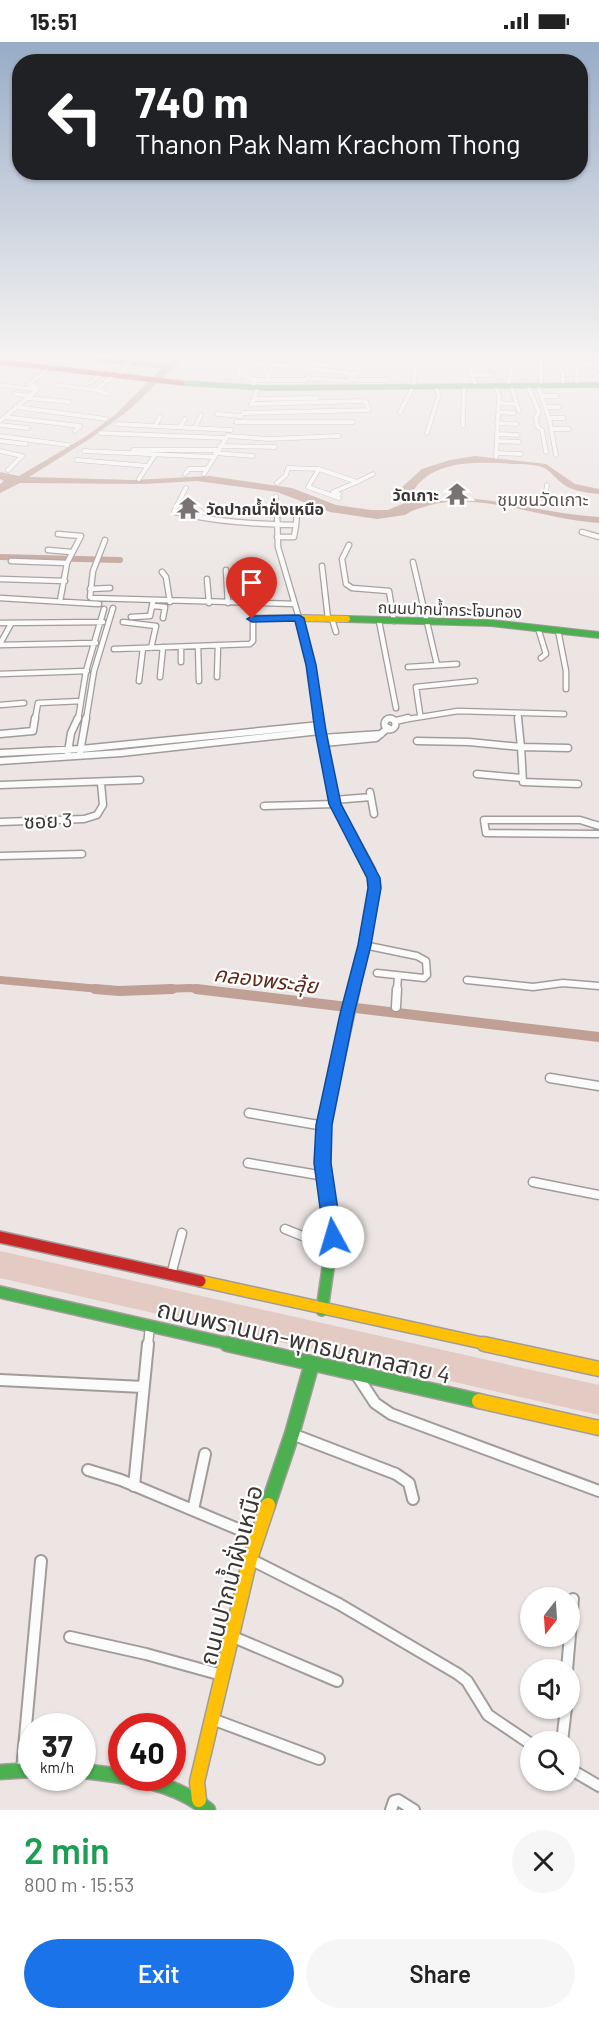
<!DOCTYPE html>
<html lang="en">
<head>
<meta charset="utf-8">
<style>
  :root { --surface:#fff; --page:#f6f6f6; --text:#222; --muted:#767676; --accent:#1a73e8 }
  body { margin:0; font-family:Barlow,"Noto Sans Thai",sans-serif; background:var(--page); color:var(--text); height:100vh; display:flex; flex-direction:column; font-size:22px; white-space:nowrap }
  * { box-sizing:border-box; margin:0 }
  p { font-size:20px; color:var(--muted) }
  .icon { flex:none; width:33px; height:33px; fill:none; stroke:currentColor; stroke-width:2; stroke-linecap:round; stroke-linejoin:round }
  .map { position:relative; height:1768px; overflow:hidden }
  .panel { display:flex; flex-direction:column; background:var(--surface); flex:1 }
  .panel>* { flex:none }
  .banner { position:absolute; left:12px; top:12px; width:576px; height:126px; border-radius:24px; box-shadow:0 2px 4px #0004; background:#202124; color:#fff; overflow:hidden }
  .needle { width:39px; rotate:197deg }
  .controls { position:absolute; left:520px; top:1545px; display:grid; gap:12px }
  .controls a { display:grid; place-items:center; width:60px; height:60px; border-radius:50%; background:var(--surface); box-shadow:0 2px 4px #0004; font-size:30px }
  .speed { position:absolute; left:18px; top:1671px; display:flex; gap:12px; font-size:30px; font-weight:700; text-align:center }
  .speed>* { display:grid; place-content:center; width:78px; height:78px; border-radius:50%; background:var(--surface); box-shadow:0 2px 4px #0004; line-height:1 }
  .speed small { font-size:15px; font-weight:400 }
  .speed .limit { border:9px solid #d22; background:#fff; color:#111 }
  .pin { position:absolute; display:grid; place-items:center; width:51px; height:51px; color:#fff; margin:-62px -26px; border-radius:50% 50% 50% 0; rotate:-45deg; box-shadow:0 0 6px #0007 }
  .pin .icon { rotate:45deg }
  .me { position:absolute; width:66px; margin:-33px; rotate:354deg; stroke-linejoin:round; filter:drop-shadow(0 0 4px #0008) }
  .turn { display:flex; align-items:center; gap:21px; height:126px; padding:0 24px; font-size:27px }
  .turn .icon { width:78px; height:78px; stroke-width:2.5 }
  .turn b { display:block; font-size:42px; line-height:51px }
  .round { display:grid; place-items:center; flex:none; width:63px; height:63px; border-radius:32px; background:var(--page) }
  .head { display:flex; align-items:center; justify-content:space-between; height:102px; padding:0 24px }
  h1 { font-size:36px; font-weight:600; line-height:45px; color:#1e9e55 }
  .primary-button { display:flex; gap:12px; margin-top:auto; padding:12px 24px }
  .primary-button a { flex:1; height:69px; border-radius:36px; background:var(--accent); color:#fff; font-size:24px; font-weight:600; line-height:69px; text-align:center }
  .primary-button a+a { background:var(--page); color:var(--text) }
  .status { display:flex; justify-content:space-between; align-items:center; height:42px; padding:0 30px; background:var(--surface); direction:ltr }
  .status svg { height:16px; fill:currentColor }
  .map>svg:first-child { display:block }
</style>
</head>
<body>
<div class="status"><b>15:51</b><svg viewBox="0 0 49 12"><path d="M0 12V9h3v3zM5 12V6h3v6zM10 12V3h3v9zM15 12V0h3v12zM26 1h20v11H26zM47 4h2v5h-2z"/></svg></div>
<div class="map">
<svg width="599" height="1768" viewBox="0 0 599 1768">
  <rect width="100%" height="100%" fill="#ece5e3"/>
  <path fill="#e3cac3" d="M 0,1209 L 599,1343 L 599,1373 L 0,1236 Z"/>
  <path fill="#c09f95" d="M 180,313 L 187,313 L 129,368 L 91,396 L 29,435 L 133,438 L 210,434 L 292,446 L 336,463 L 371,468 L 388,468 L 407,460 L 401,446 L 422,427 L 450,418 L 475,414 L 546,422 L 575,442 L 599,447 L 599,452 C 587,451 573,449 563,442 C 557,438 552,431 546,427 C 537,422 523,422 513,422 C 481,420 434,417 414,448 L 422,463 L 405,473 L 377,477 L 330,470 L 277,450 L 197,439 L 143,442 L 20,441 L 0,451 L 0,442 L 4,439 L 0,437 L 0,430 L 19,434 L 85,395 L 115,373 L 166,322 Z"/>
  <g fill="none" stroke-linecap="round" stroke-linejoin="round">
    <path stroke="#c09f95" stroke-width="4.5" d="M 88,313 L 92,317 L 169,325"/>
    <path stroke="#c09f95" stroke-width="6" d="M 0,515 L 120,518"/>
    <path stroke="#c09f95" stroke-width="8" d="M 0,938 L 111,948
      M 137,948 L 190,946 L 209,948"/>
    <path stroke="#c09f95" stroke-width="10" d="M 95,947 L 119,949 L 172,947
      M 196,947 L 599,995"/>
    <path fill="#c09f95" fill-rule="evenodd" d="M 450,455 C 501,457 549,472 599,475 L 599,481 C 550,478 497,456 448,460 C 432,461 419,467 404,471 L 400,469 L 423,459 Z"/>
    <g stroke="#a19c9a" stroke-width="5">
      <path id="street-far4" d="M 120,313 L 134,315
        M 246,313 L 238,332 L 255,338 L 252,345
        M 466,313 L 476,345
        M 541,313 L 541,344
        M 199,314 L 243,317
        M 498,315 L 515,315
        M 162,317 L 166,313
        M 266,318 L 275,318
        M 0,319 L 9,313
        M 15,321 L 26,313
        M 241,321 L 312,325
        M 556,321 L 558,327 L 563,330 L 563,343
        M 567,321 L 591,322 L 599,328
        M 314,322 L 360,327
        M 31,323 L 45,313
        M 48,325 L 68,313
        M 311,327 L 356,332
        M 577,327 L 577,343
        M 91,330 L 103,322
        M 473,333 L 491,333
        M 117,334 L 137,313
        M 307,336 L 348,339 L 360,327 L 366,315
        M 255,338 L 266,338 L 278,313
        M 266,338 L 306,338
        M 350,338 L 388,338
        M 90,341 L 101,332
        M 0,343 L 33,347
        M 56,343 L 96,348 L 114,333
        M 496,344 L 499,354 L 496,415
        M 508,344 L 514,313
        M 511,344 L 519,369
        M 528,344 L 539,370 L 536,375 L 537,384 L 542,388 L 546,410
        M 538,344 L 549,376 L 556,413
        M 96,348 L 108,352
        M 15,352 L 30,354
        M 542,354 L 557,354
        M 28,356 L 69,360
        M 255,357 L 317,356
        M 499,361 L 515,362
        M 251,363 L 258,346
        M 16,365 L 106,377
        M 546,365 L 559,365
        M 400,370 L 413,345 L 418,313
        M 498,370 L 514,371
        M 243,371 L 369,368 L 366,360 L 363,359 L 252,362
        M 217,372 L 241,374
        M 5,375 L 80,384 L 75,389
        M 549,376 L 564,376
        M 0,379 L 36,349 L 38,346 L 29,342 L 51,325
        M 236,380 L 353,380
        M 497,381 L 517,382
        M 117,382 L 231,388
        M 0,383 L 28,386
        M 155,384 L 160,375
        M 463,384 L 464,345
        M 180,385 L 185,377
        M 195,386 L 201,373
        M 552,387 L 569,387
        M 100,391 L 226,396
        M 427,391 L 439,353 L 436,345
        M 497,392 L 518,393
        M 0,394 L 68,403
        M 227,394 L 269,397 L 339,394
        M 0,399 L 26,402
        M 497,399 L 519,400
        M 220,404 L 275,405
        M 133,408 L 217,408
        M 0,409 L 22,414 L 8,428
        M 84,409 L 213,415
        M 215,411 L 253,414
        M 496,411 L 521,412
        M 77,418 L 148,424
        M 185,432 L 189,427 L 207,427
        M 204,432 L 228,393
        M 139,437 L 155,413
        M 277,441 L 286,433 L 288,426 L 319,427
        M 547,443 L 546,449 L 549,454
        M 339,452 L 333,450 L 357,440
        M 276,454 L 277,471
        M 339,456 L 308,445 L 319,427 L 357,440 L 373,432
        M 276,468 L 297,469 L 297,471
        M 182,471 L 174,469 L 186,446"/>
    </g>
    <g stroke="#a19c9a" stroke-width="7">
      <path id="street-far3" d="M 176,470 C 216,480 255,482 296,483 L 294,495 L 277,495
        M 296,483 L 297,470
        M 582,490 L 599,495
        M 58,492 L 81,494 L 67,521 L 60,559
        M 105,498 L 93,529 L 90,555 L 92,556 L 295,562
        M 349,503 L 342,517 L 346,542 L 352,546 L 389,549 L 394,579
        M 48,508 L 71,510
        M 11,519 L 67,521
        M 413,520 L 437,623
        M 322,524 L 328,577
        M 226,528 L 228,561
        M 162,530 L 166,535 L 170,560
        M 0,537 L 65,539
        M 207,537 L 209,561
        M 90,547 L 110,546
        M 0,556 L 99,562
        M 153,564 L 165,565 L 163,576
        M 131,575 L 150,574 L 153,559
        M 332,577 L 336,590
        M 379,579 L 396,666
        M 123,580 L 156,584 L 151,606
        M 0,581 L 103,580
        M 538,586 L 546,612 L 541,616
        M 558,588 L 566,629 L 566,647
        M 0,602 L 11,582
        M 0,603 L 96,601
        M 198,604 L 199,639
        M 181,605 L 181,620
        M 114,607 L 250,602 L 253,599 L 253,576 L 299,576 L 278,505 L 277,470
        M 408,625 L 457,622
        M 0,632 L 87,629
        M 160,635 L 163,605
        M 217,635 L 218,603
        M 139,639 L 143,606
        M 0,663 L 24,661
        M 420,672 L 416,645 L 475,639
        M 518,672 L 519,678
        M 35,678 L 38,661 L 81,659
        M 78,678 L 86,629 L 104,567
        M 86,678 L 94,629 L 113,566
        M 402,678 L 458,669 L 564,672"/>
    </g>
    <g stroke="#a19c9a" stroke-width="9">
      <path id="street-far2" d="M 518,676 L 521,705 L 568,706
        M384.5 682a5.5 5.5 0 1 1 11 0a5.5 5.5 0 1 1-11 0Z
        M 396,679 L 408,676
        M 0,692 L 33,689 L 35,676
        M 322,696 L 381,692
        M 417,699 L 469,700 L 521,705 L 523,740 L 578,742
        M 324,701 L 376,696 L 388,686
        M 68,710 L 71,691 L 78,676
        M 80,710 L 86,676
        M 0,711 L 81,707 L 320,683
        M 0,719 L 121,711 L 320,689
        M 477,732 L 522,736
        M 0,743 L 140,738
        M 370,750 L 374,772
        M 334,758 L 371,755
        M 264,764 L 335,762
        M 0,780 L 84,777 L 97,773 L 103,763 L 101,741
        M 599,784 L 580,778 L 484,778 L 486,791 L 599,792
        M 0,814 L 82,812
        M 364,903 L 417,914 L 426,919 L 427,933 L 424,936 L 377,931
        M 467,938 L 533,945 L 563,941 L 599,944
        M 397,948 L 398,934"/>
    </g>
    <g stroke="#a19c9a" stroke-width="11">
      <path id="street-far1" d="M 396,965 L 397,947
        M 550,1036 L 599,1044
        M 249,1071 L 324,1084
        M 248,1121 L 324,1134
        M 533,1140 L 599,1153
        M 285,1187 L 332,1206
        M 171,1233 L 182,1191
        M 148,1303 L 150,1284"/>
    </g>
    <g stroke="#a19c9a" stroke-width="14">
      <path id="street" d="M 356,1332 L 375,1361 L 391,1372 L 599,1449
        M 0,1338 L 143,1345
        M 292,1392 L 396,1432 L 409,1441 L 413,1457
        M 88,1428 L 121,1438 L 257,1495
        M 134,1444 L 148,1302
        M 193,1468 L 205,1412
        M 250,1517 L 339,1562 L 458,1632 L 467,1639 L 488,1673 L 531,1702
        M 231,1594 L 337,1639
        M 70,1595 L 146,1612 L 222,1633
        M 567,1628 L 573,1557
        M 212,1677 L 319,1717
        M 562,1700 L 566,1666
        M 570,1727 L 599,1744
        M 22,1728 L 41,1519
        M 391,1768 L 394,1759 L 398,1758 L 414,1768"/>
    </g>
    <g stroke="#a19c9a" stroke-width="6">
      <path id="fast-far4" d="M 182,341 L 266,346 L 599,343"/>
    </g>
    <g stroke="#a19c9a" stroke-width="8">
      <path id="fast-far3" d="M 347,577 L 491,581 L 599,593"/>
    </g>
    <g stroke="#a19c9a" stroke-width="11">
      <path id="fast-far2" d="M 354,948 L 364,900"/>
    </g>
    <g stroke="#a19c9a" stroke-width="14">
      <path id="fast-far1" d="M 0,1250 L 234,1303
        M 322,1268 L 334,1185 L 323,1121 L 324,1084 L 354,947"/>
    </g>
    <g stroke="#a19c9a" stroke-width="17">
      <path id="fast" d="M 227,1302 L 479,1359
        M 268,1463 L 292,1392 L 312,1321
        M 82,1729 C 125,1734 174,1739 208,1768
        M 0,1730 L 32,1728"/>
    </g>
    <g stroke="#a19c9a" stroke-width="8">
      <path id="slow-far3" d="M 318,678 L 311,623 L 299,576 L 347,577"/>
    </g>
    <g stroke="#a19c9a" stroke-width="11">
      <path id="slow-far2" d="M 318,676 L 335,762 L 371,828 L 374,845 L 364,900"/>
    </g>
    <g stroke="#a19c9a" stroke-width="14">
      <path id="slow-far1" d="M 200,1239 L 491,1303"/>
    </g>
    <g stroke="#a19c9a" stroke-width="17">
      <path id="slow" d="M 484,1302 L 599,1327
        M 479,1359 L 599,1386
        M 199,1758 L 197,1740 L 250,1517 L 268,1463"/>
    </g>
    <g stroke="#a19c9a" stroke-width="6">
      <path id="jam-far1" d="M 0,320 L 182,341"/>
    </g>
    <g stroke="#a19c9a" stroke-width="14">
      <path id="jam" d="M 0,1195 L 200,1239"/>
    </g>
    <use href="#street-far4" stroke="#fcfbfb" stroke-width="4"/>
    <use href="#street-far3" stroke="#fcfbfb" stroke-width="4.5"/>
    <use href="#street-far2" stroke="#fcfbfb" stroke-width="6"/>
    <use href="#street-far1" stroke="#fcfbfb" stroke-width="8"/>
    <use href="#street" stroke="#fcfbfb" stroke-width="10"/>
    <use href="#fast-far4" stroke="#4caf50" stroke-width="4.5"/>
    <use href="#fast-far3" stroke="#4caf50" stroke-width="6"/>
    <use href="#fast-far2" stroke="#4caf50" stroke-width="8"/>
    <use href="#fast-far1" stroke="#4caf50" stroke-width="11"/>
    <use href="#fast" stroke="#4caf50" stroke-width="14"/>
    <use href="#slow-far3" stroke="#ffc107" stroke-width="6"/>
    <use href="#slow-far2" stroke="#ffc107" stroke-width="8"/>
    <use href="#slow-far1" stroke="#ffc107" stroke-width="11"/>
    <use href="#slow" stroke="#ffc107" stroke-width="14"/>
    <use href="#jam-far1" stroke="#c62828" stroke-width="4.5"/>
    <use href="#jam" stroke="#c62828" stroke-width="11"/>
  </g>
  <linearGradient id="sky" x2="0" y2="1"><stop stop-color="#98acc7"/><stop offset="0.56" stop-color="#f6f3f2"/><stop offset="1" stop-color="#f6f3f2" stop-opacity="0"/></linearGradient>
  <rect width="599" height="560" fill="url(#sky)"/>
  <path fill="#1a73e8" stroke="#114b97" stroke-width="1.5" d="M 299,573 L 304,576 L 316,623 L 326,689 L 341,762 L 380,836 L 381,846 L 371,903 L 354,972 L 332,1083 L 331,1121 L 342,1195 L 339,1201 L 333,1204 L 327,1201 L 324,1195 L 314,1121 L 316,1083 L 340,972 L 358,903 L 368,846 L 367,836 L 329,762 L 315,689 L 306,623 L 295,579 L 252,580 L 247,577 L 252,574 Z"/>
  <defs>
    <g id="temple-bare" transform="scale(1.8)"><path d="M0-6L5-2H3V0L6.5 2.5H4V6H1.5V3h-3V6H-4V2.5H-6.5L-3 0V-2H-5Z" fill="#797372" stroke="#fff" stroke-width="2.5" paint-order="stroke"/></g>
  </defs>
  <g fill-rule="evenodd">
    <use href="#temple-bare" x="457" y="452"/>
    <use href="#temple-bare" x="188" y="466"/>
  </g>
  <g text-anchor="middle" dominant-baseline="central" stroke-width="4.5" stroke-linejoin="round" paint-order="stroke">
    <g font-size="16" font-weight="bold" fill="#3b3635" stroke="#fff" text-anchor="end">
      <text x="439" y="452">วัดเกาะ</text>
      <text x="206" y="466" text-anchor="start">วัดปากน้ำฝั่งเหนือ</text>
    </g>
    <g font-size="16" fill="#3b3635" stroke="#fff">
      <text transform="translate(450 567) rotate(2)">ถนนปากน้ำกระโจมทอง</text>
    </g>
    <g font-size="18" fill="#5d524f" stroke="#fff">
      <text x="543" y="457">ชุมชนวัดเกาะ</text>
    </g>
    <g font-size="20" fill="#3b3635" stroke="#fff">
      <text transform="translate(48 778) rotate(-2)">ซอย 3</text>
    </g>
    <g font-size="21" font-style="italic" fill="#622818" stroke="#fff">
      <text transform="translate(266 937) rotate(7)">คลองพระลุ้ย</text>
    </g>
    <g font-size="24" fill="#3b3635" stroke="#fff">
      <text transform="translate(304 1299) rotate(13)">ถนนพรานนก-พุทธมณฑลสาย 4</text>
      <text transform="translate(230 1533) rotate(-75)">ถนนปากน้ำฝั่งเหนือ</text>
    </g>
  </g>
</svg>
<div class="controls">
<a><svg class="needle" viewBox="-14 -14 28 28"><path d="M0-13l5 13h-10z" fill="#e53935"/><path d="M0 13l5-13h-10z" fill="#767676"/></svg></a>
<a><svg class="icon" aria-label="sound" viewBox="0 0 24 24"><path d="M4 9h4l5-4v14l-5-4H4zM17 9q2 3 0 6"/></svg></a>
<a><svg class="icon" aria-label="search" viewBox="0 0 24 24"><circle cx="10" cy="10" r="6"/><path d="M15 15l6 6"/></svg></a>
</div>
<div class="speed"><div>37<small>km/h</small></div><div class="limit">40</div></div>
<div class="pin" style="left:252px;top:577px;background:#d93025"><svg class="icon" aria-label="arrive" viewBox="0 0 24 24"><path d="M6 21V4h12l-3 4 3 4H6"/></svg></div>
<svg class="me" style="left:333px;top:1195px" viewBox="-20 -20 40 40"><circle r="19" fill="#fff"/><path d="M0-13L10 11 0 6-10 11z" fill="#1a73e8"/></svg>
<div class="banner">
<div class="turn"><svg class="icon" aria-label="left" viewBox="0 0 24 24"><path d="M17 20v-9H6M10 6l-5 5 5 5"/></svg><div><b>740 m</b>Thanon Pak Nam Krachom Thong</div></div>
</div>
</div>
<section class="panel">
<div class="head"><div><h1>2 min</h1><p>800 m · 15:53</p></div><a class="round"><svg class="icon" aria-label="close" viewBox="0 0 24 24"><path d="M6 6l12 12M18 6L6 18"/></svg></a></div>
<div class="primary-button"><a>Exit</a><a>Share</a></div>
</section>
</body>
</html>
